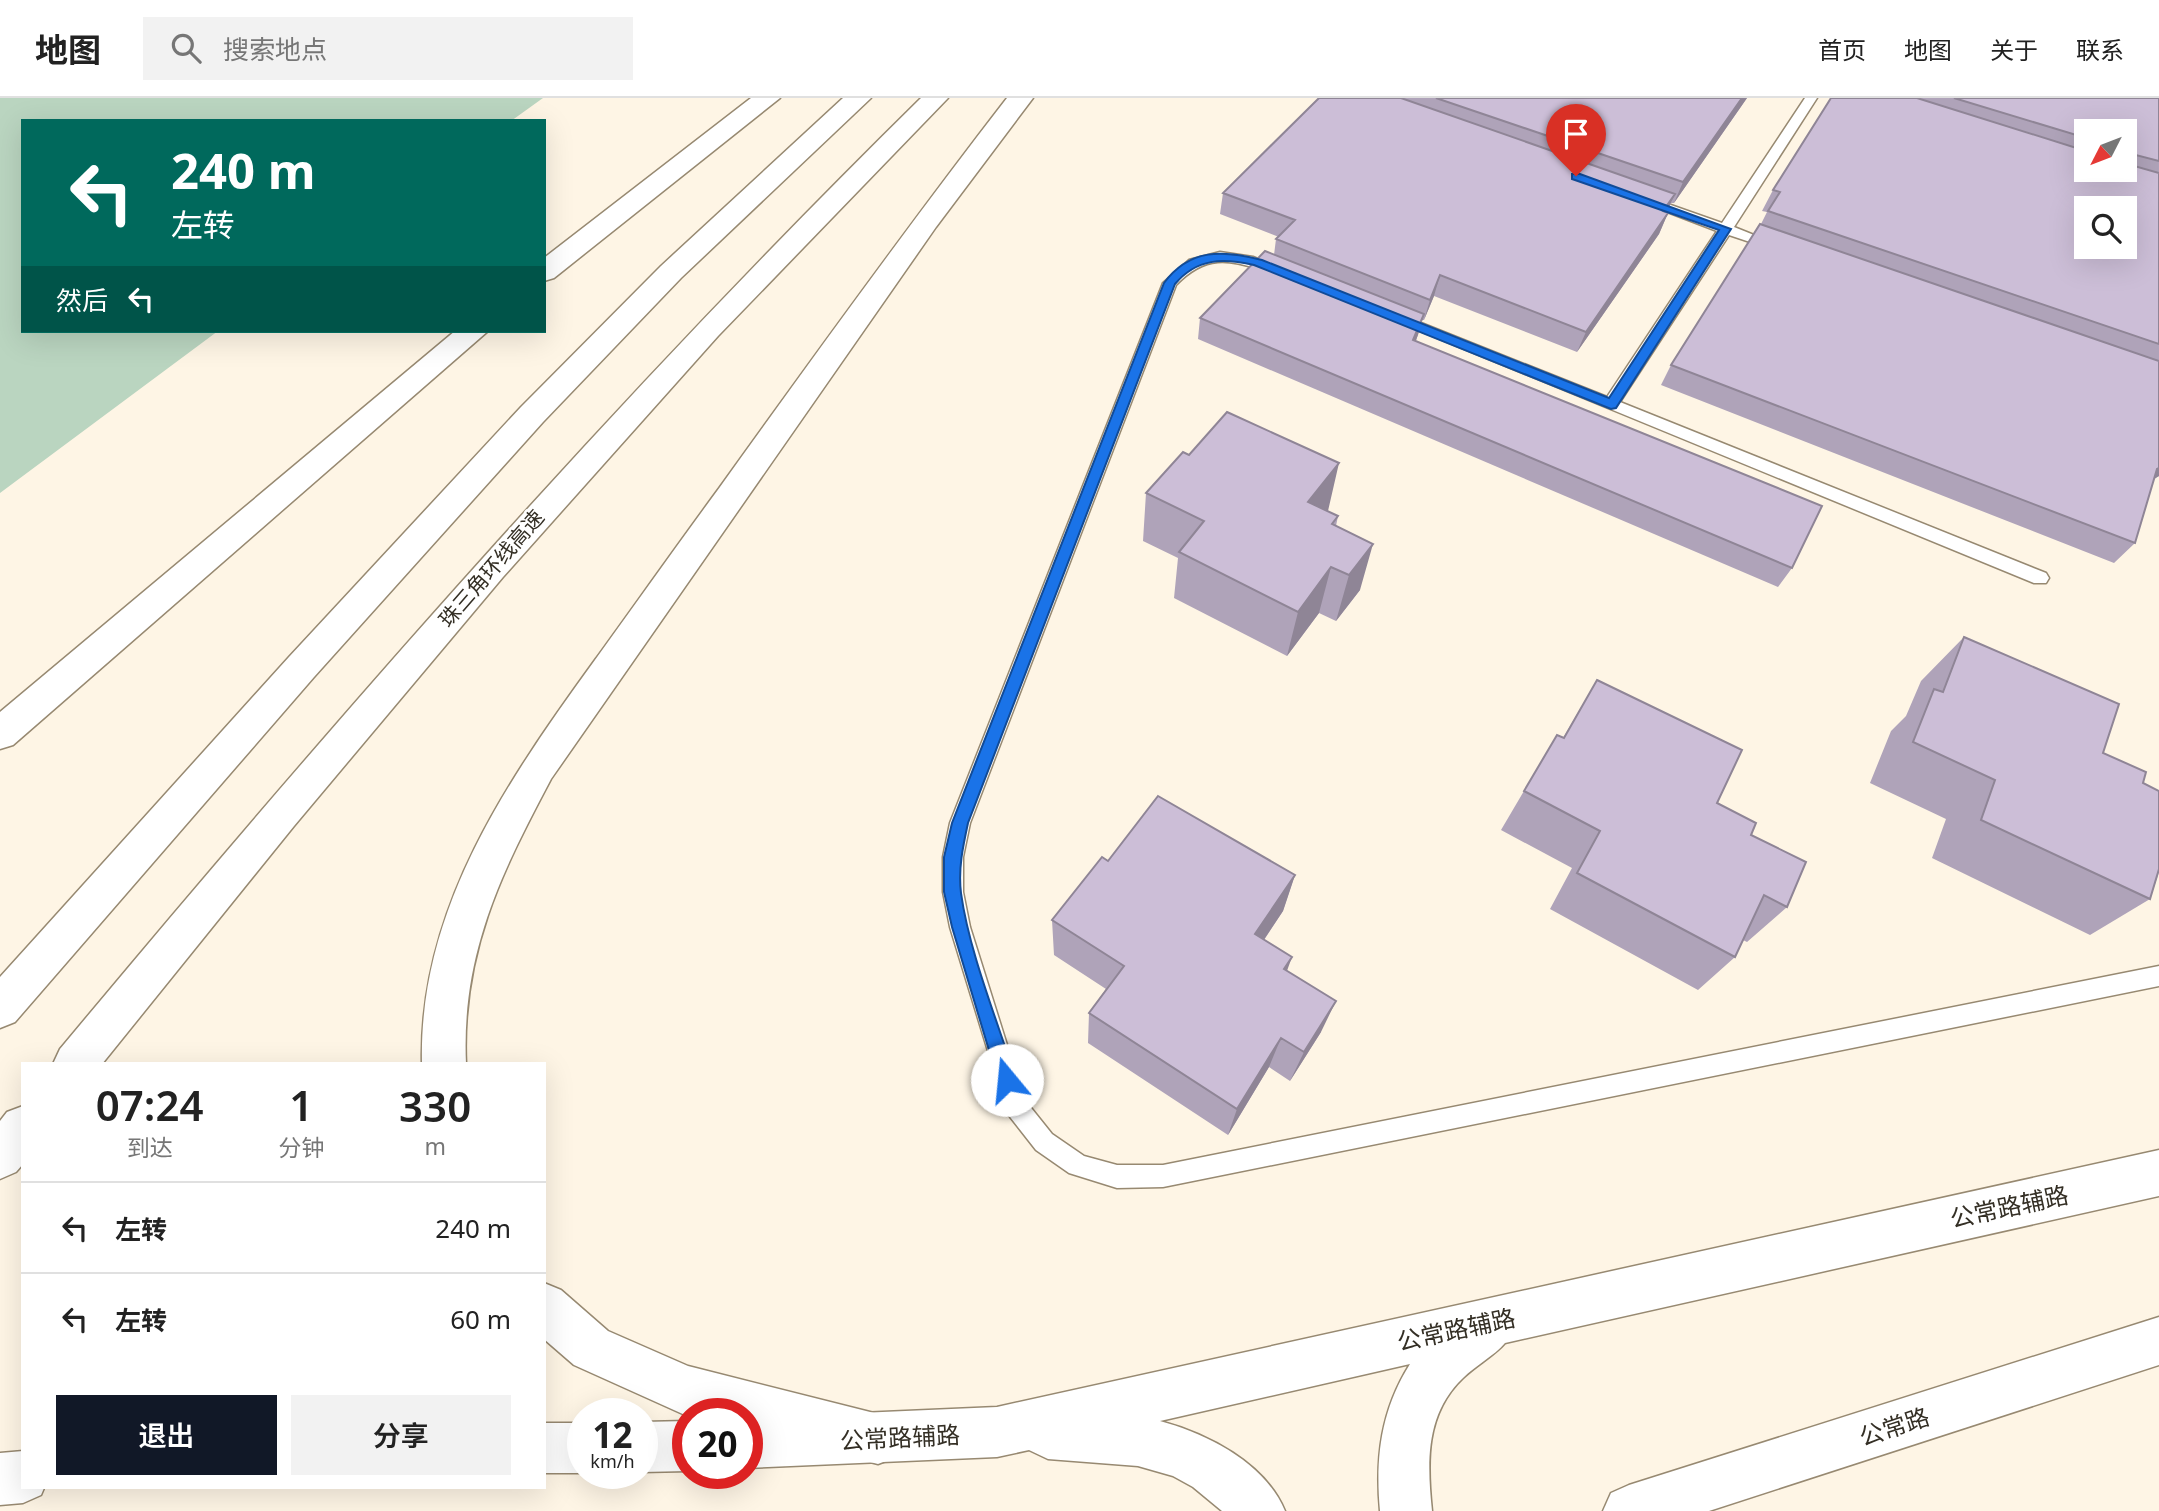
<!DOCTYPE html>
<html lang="zh">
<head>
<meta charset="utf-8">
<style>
  :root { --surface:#fff; --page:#f2f2f2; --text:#222; --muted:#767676; --line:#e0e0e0; --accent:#111827 }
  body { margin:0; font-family:"Noto Sans","Noto Sans SC",sans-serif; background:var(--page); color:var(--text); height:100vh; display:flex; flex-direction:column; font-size:26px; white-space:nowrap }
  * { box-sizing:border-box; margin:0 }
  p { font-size:23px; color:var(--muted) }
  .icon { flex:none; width:38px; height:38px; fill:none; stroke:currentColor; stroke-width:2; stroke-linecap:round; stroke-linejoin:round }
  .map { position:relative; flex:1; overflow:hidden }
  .side { position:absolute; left:21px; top:964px; width:525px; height:427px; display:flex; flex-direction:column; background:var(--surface); border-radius:0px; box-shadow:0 7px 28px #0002 }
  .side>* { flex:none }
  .top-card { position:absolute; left:21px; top:21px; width:525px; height:214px; border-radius:0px; box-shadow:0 7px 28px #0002; background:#00695c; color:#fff; overflow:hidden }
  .needle { width:46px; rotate:228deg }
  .controls { position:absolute; left:2074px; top:21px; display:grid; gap:14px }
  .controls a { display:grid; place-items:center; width:63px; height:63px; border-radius:0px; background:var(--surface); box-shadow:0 7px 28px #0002; font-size:35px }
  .speed { position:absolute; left:567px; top:1300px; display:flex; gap:14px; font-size:35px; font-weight:700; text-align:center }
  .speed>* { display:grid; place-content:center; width:91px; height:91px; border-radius:50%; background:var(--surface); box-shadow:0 7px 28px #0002; line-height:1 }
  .speed small { font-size:18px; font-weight:400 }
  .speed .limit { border:10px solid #d22; background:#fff; color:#111 }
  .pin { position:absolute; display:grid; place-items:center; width:60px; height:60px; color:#fff; margin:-72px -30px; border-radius:50% 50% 50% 0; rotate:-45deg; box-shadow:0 0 7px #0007 }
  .pin .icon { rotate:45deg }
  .me { position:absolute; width:77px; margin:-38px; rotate:343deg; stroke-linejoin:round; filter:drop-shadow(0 0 5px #0008) }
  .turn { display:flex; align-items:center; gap:24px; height:147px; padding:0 35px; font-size:32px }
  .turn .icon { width:91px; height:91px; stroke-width:2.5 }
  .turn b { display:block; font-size:49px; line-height:60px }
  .then { display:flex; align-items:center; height:66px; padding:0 35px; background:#0003; gap:14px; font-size:26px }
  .eta { display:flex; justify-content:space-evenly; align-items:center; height:119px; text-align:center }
  .eta b { font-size:42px; font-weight:600; line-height:49px }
  .button { display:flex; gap:14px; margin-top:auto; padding:14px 35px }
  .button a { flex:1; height:80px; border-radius:0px; background:var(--accent); color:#fff; font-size:28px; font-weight:600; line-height:80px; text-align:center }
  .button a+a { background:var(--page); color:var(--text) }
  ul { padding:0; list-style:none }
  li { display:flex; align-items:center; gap:21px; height:91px; padding:0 35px; border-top:2px solid var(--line) }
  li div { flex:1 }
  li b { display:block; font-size:26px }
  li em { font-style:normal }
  header { display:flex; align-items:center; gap:42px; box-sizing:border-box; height:98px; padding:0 35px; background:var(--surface); border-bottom:2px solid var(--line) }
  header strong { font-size:33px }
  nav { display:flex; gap:38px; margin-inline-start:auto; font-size:24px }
  .search { width:490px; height:63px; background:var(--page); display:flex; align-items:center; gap:18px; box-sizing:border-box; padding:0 24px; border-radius:0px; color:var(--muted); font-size:26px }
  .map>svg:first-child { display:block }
</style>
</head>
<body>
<header>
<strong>地图</strong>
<div class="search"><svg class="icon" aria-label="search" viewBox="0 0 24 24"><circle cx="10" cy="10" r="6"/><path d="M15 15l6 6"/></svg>搜索地点</div>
<nav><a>首页</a><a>地图</a><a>关于</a><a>联系</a></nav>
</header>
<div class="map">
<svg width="2159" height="1413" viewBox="0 0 2159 1413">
  <rect width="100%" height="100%" fill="#fef5e5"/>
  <path fill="#bad5c0" d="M 0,0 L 543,0 L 511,23 L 23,23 L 23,233 L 218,233 L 0,395 Z"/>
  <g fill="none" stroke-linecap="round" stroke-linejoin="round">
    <g stroke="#978971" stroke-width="3">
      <path id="lane" d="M 1805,0 L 1817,0 L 1734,129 L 1784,149 L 1777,153 L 1729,137 L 1620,304 L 2046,475 L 2049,480 L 2046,485 L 2034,485 L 1389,220 L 1391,217 L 1401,217 L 1607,299 L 1717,133 L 1636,102 L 1648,99 L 1722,125 Z
        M 1220,154 L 1253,159 L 1284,172 L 1277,176 C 1235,165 1211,151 1176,187 L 970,725 L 963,759 L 963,794 L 970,829 L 1024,1001 L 1052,1036 L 1084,1058 L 1117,1067 L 1163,1067 L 2159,868 L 2159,888 L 1163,1089 L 1117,1090 L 1069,1075 L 1036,1052 L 1007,1015 L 950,829 L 943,794 L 943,759 L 950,725 L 1163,185 L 1189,162 Z"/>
    </g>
    <g stroke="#978971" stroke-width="3">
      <path id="secondary" d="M 2159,1052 L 2159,1098 L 1505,1245 C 1494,1258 1476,1267 1463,1280 C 1425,1316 1427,1365 1432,1413 L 1380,1413 C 1375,1360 1381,1312 1410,1266 L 1160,1323 C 1208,1336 1265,1365 1285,1413 L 1222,1413 L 1193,1389 L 1173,1378 L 1138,1368 L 1048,1361 L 1029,1352 L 997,1359 L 747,1370 L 747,1320 L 997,1309 Z
        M 688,1323 L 688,1373 L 642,1374 L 642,1324 Z
        M 544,1325 L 583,1325 L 583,1375 L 544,1375 Z
        M 23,1353 L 23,1390 L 44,1390 L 41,1397 L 23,1405 L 0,1407 L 0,1355 Z"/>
    </g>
    <g stroke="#978971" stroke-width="3">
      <path id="primary" d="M 2159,1219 L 2159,1267 L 1709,1413 L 1603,1413 L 1611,1395 L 1629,1387 Z"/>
    </g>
    <g stroke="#978971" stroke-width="3">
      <path id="highway" d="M 751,0 L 780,0 L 554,180 L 544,183 L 544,160 Z
        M 843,0 L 871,0 L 681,180 L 543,324 L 314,579 L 15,924 L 0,930 L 0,879 L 289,559 L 521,309 L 661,168 Z
        M 921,0 L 948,0 L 718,238 L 503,479 L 294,728 L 102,966 L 53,966 L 60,951 C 336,620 613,303 921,0 Z
        M 1007,0 L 1033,0 L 936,129 L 551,681 C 501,775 461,856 466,966 L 422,966 C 418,811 508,682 595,562 C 637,504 678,446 720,389 C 814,258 908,128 1007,0 Z
        M 455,233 L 488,233 L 13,647 L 0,651 L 0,614 Z
        M 23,1008 L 23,1066 L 16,1074 L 0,1081 L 0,1023 L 7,1014 Z
        M 544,1185 L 561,1192 L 608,1233 L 688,1268 L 878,1316 L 896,1323 L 903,1341 L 896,1359 L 878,1366 L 747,1333 L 747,1316 L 685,1317 L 574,1267 L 544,1241 Z"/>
    </g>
    <use href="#lane" fill="#fff" fill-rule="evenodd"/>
    <use href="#secondary" fill="#fff" fill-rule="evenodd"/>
    <use href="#primary" fill="#fff" fill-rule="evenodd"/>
    <use href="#highway" fill="#fff" fill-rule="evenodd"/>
  </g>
  <path fill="#afa3b9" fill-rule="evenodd" d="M 1319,0 L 1747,0 L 1674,105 L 1671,105 L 1667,115 L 1668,115 L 1659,136 L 1577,254 L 1434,198 L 1424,222 L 1422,222 L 1416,243 L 1792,470 L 1778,489 L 1198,241 L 1200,220 L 1274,157 L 1276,141 L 1279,139 L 1220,116 L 1223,95 Z
    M 1831,0 L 2159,0 L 2159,378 L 2154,381 L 2135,445 L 2114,465 L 1661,287 L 1671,267 L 1761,126 L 1767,114 L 1762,113 L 1773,92 ZM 2086,33 L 2124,33 L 2124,72 L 2086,72 Z
    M 1146,395 L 1328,413 L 1338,418 L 1336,428 L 1360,492 L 1336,523 L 1319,515 L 1287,558 L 1174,500 L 1178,460 L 1143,443 Z
    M 1964,539 L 2103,655 L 2143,685 L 2159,693 L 2159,774 L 2150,801 L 2090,837 L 1932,760 L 1946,721 L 1870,685 L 1891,633 L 1906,618 L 1921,583 Z
    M 1597,582 L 1717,705 L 1751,737 L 1787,809 L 1747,844 L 1743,842 L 1735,859 L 1698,892 L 1550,811 L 1572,770 L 1501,732 L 1557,637 L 1563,640 Z
    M 1108,763 L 1295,777 L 1283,813 L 1264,842 L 1287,873 L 1321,934 L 1290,983 L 1269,969 L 1228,1037 L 1088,945 L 1089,915 L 1106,891 L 1054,857 L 1052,822 Z"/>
  <path fill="#8f8596" d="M 1742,0 L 1747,0 L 1674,105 L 1683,84 Z
    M 1675,96 L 1665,117 L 1663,113 Z
    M 1668,115 L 1659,136 L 1577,254 L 1586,234 Z
    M 1440,177 L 1434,198 L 1424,222 L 1430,202 Z
    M 1424,216 L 1418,237 L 1408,262 L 1413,242 Z
    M 1339,365 L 1328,413 L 1308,404 Z
    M 2159,370 L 2159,378 L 2137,391 Z
    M 1373,446 L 1360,492 L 1336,523 L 1349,477 Z
    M 1331,469 L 1319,515 L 1287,558 L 1298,514 Z
    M 1295,777 L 1283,813 L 1245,870 L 1255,836 Z
    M 1292,859 L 1280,892 L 1284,871 Z
    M 1336,903 L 1321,934 L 1290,983 L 1304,954 Z
    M 1281,940 L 1269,969 L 1228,1037 L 1237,1011 Z"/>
  <path fill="#ccbed7" stroke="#8f8596" stroke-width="2" fill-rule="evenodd" d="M 1319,0 L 1401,0 L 1675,96 L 1663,113 L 1668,115 L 1586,234 L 1440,177 L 1430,202 L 1276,141 L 1295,122 L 1223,95 Z
    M 1436,0 L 1742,0 L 1683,84 Z
    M 1831,0 L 1917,0 L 2086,53 L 2086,72 L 2124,72 L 2124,65 L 2159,75 L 2159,246 L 1768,113 L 1780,94 L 1773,92 ZM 2086,110 L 2124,110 L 2124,149 L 2086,149 Z
    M 1954,0 L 2159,0 L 2159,63 L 2124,54 L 2124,33 L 2086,33 L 2086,40 Z
    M 1760,126 L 2159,263 L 2159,370 L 2157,371 L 2135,445 L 1671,267 Z
    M 1265,153 L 1424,216 L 1413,242 L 1822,408 L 1792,470 L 1200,220 Z
    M 1227,314 L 1339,365 L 1308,404 L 1338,418 L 1332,426 L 1373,446 L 1349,477 L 1331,469 L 1298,514 L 1179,454 L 1204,423 L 1146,395 L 1183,354 L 1189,357 Z
    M 1964,539 L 2119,606 L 2103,655 L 2146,674 L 2143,685 L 2159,693 L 2159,771 L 2150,801 L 1981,722 L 1995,682 L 1913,644 L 1934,591 L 1943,594 Z
    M 1597,582 L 1742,652 L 1717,705 L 1756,725 L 1751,737 L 1806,764 L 1787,809 L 1764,797 L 1735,859 L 1577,775 L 1600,733 L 1524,693 L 1557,637 L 1564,640 Z
    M 1158,698 L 1295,777 L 1255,836 L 1292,859 L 1284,871 L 1336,903 L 1304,954 L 1281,940 L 1237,1011 L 1089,915 L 1124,868 L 1052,822 L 1102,759 L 1108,763 Z"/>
  <path fill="#1a73e8" stroke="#114b97" stroke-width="2" d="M 1572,76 L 1580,76 L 1731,131 L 1616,310 L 1611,311 L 1254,167 C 1223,160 1197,160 1175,186 L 968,725 C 963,748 958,771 961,795 C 969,854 998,924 1016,982 L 1013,989 L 1007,991 L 1000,989 L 952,829 L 944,794 L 944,759 L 952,725 L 1164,185 C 1190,150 1223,152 1262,162 L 1609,300 L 1719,132 L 1572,81 Z"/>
  <g text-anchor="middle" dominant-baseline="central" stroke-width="5" stroke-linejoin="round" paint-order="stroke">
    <g font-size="21" fill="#342f25" stroke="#fff">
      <text transform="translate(491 470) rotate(-49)">珠三角环线高速</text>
    </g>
    <g font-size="24" fill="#342f25" stroke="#fff">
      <text transform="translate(2009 1108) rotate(-12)">公常路辅路</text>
      <text transform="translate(1456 1231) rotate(-12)">公常路辅路</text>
      <text transform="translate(1894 1328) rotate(-18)">公常路</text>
      <text transform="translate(900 1339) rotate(-3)">公常路辅路</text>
    </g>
  </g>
</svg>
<div class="controls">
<a><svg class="needle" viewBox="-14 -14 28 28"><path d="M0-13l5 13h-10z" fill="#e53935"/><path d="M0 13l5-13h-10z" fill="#767676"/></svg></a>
<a><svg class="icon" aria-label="search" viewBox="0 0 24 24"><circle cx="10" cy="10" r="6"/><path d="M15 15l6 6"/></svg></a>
</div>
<div class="speed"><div>12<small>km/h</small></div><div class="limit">20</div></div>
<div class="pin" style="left:1576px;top:78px;background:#d93025"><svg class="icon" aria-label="arrive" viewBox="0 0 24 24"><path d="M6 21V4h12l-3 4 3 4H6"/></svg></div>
<svg class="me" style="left:1007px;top:982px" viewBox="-20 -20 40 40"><circle r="19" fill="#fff"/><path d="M0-13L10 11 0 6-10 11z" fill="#1a73e8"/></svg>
<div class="top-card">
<div class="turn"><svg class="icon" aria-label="left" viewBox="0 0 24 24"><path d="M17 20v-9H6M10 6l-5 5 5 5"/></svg><div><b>240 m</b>左转</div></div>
<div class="then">然后<svg class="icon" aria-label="left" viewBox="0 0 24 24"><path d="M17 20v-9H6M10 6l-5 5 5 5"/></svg></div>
</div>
<section class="side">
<div class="eta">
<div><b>07:24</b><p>到达</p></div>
<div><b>1</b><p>分钟</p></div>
<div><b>330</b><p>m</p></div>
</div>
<ul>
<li><svg class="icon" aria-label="left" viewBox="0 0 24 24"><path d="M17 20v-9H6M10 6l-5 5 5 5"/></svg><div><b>左转</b></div><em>240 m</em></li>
<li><svg class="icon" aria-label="left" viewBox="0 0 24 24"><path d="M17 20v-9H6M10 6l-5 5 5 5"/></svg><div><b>左转</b></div><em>60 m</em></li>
</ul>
<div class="button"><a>退出</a><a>分享</a></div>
</section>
</div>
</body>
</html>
